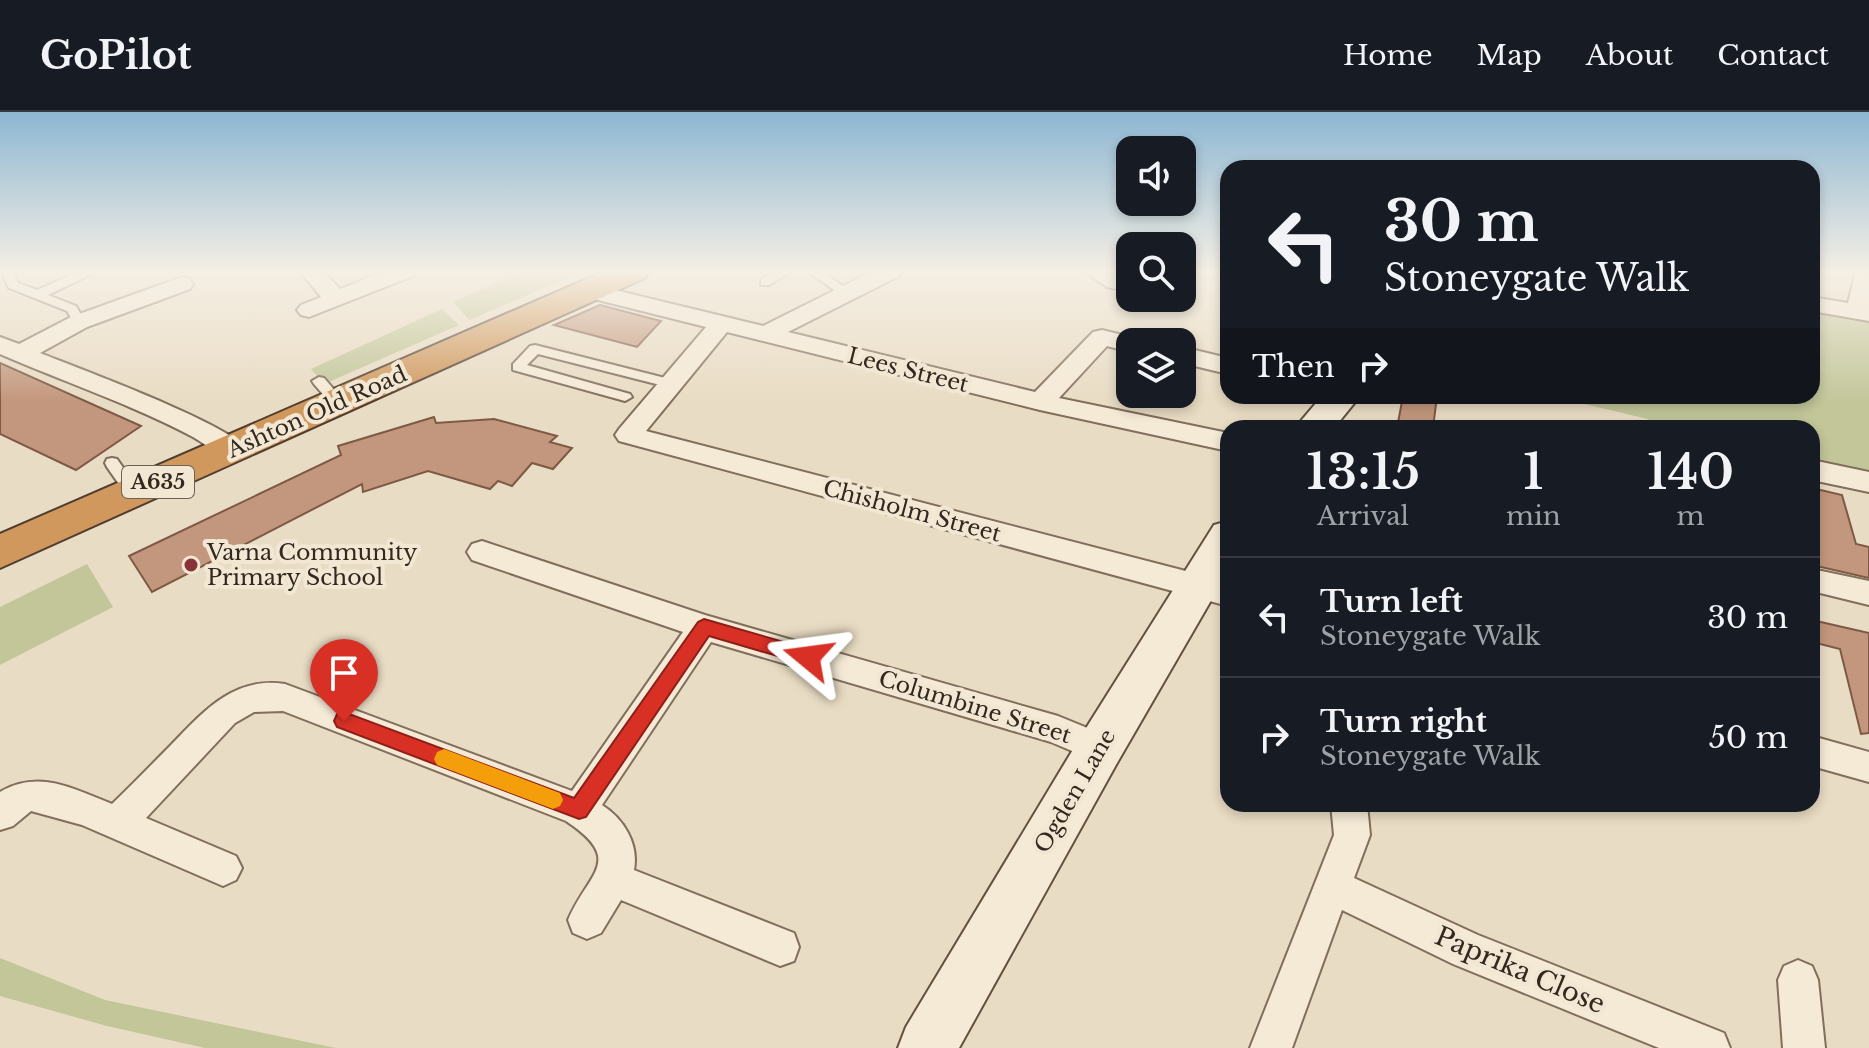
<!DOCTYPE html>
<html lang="en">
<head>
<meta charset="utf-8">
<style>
  :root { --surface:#171b24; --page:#242831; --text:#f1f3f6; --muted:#9ea1a6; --line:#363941 }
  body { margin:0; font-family:"Libre Baskerville",serif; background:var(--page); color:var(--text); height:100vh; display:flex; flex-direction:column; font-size:30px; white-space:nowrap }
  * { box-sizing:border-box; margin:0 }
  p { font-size:26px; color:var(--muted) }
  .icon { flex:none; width:44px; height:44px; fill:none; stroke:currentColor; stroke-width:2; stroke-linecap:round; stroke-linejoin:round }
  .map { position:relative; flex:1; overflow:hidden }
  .sheet { position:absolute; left:1220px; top:308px; width:600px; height:392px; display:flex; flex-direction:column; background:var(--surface); border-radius:24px; box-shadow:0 4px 12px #0003 }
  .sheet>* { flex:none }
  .guide { position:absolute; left:1220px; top:48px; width:600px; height:244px; border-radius:24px; box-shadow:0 4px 12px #0003; background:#171b24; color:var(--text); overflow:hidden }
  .controls { position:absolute; left:1116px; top:24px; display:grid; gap:16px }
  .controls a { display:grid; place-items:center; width:80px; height:80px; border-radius:16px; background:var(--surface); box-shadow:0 4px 12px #0003; font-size:40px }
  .pin { position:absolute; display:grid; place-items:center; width:68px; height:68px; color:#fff; margin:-82px -34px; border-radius:50% 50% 50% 0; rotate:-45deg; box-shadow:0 0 8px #0007 }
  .pin .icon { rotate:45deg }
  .me { position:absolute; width:88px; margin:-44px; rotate:286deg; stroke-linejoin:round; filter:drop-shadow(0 0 6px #0008) }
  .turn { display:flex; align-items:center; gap:28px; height:168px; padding:0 32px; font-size:36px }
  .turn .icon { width:104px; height:104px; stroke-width:2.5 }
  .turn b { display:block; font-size:56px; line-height:68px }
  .then { display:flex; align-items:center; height:76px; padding:0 32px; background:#0003; gap:16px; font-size:30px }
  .eta { display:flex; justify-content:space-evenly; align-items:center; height:136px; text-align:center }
  .eta b { font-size:48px; font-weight:600; line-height:56px }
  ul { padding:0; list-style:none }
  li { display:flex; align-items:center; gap:24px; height:120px; padding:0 32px; border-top:2px solid var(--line) }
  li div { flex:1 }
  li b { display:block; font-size:30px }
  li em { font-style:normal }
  header { display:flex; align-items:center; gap:48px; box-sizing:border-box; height:112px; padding:0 40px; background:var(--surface); border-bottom:2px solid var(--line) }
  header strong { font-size:38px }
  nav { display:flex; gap:44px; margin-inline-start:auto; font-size:28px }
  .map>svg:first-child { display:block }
</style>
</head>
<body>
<header>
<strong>GoPilot</strong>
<nav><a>Home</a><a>Map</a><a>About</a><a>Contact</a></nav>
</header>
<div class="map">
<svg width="1869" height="936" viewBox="0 0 1869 936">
  <rect width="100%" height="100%" fill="#e9dcc4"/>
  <path fill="#c2c699" d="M 523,159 L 584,159 L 469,208 L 453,190 Z
    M 442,197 L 459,213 L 324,272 L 311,257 Z
    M 1812,197 L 1869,207 L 1869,367 L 1812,355 L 1812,316 L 1649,316 L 1648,307 L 1550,284 L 1812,284 Z
    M 87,452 L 113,495 L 0,553 L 0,495 Z
    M 0,846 L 105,888 L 336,936 L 205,936 L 107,914 L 0,884 Z"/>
  <path fill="#c3977d" stroke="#7e5945" stroke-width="2" d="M 600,193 L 661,209 L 637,235 L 554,213 Z
    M 0,251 L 141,314 L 76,358 L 0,322 Z
    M 1403,284 L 1437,284 L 1433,316 L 1397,316 Z
    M 434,305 L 436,311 L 494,307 L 557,324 L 550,330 L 572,336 L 553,357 L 532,351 L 512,374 L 498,369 L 490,377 L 428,359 L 363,380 L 362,372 L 152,480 L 129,444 L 341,343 L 338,334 Z
    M 1812,376 L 1842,383 L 1856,432 L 1869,435 L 1869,466 L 1812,453 Z
    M 1812,508 L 1869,521 L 1869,621 L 1861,622 L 1840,537 L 1812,530 Z"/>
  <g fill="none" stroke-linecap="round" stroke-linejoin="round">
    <g stroke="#816e5c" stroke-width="4">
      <path id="lane" d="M 1,159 L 13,159 L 18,171 L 37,178 L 80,159 L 98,159 L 48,183 L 76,194 L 85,210 L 83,213 L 75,213 L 67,199 L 9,176 Z
        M 777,159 L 793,159 L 769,173 L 761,173 L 761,167 Z
        M 807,159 L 821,159 L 853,181 L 851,184 L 843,184 Z
        M 535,233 L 677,269 L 679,272 L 672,276 L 538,242 L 527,253 L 630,282 L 632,285 L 625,289 L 513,258 L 513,252 L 530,234 Z
        M 319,265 L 324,266 L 343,288 L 345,291 L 343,294 L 333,294 L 314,272 L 312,269 Z
        M 112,346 L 117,347 L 138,377 L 140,381 L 138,385 L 128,385 L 107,355 L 105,351 L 107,347 Z"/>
    </g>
    <g stroke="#816e5c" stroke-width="4">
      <path id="street" d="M 300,159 L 323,159 L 340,177 L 385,159 L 416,159 L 413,164 L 309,205 L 301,203 L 297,198 L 301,193 L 321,185 Z
        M 873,159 L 902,159 L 899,164 L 788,220 L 1035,280 L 1093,220 L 1102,218 L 1139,227 L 1141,230 L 1130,230 L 1130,240 L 1107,234 L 1059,286 L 1228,321 L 1228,339 L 1040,298 L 727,220 L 646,319 L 1228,470 L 1228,494 L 619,329 L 615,323 L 619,317 L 706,215 L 582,184 L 579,179 L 582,174 L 590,172 L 763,214 Z
        M 1084,159 L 1112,159 L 1130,166 L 1130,180 L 1107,175 Z
        M 1856,159 L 1869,159 L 1869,209 L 1812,199 L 1812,185 L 1848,191 Z
        M 182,165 L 190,167 L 193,172 L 190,177 L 87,215 L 40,241 C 75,255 232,313 246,337 L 242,343 C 223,349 209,334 193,325 C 133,293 62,269 0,242 L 0,225 L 19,232 L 71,205 Z
        M 1182,235 L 1228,246 L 1228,262 L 1182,251 Z
        M 1812,348 L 1869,360 L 1869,380 L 1812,368 Z
        M 482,429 L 705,503 L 1058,604 L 1112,626 L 1117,636 L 1112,646 L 1100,651 L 1051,630 L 711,530 L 602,693 C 624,707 639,732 634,758 L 794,821 L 799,835 L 794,849 L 780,854 L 621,788 L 601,821 L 587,827 L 573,821 L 568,808 C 588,760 626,749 566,709 L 283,599 L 254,600 L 235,611 L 146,706 L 236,744 L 242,756 L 236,768 L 223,774 L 82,713 L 31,699 L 13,714 L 0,718 L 0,680 C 39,657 74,677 112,692 C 132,673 151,653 170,634 C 203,600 233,564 285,572 L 572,679 L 683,520 L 472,448 L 467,440 L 472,432 Z
        M 1812,457 L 1869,469 L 1869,493 L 1812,479 Z
        M 1812,624 L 1869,640 L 1869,670 L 1812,654 Z
        M 1331,692 L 1367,692 L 1370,723 L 1354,766 L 1478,823 L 1724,921 L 1730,936 L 1659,936 L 1453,852 L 1342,798 L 1292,936 L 1250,936 L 1334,723 Z
        M 1798,848 L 1812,854 L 1818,868 L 1825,936 L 1783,936 L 1778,868 L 1784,854 Z"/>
    </g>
    <g stroke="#63503f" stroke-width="4">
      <path id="secondary" d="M 1322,284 L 1360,284 L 1334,316 L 1295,316 Z
        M 1228,409 L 1228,459 L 1117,651 L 959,936 L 898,936 L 906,915 L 1083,621 L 1214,413 Z"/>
    </g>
    <g stroke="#503d30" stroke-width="4">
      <path id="highway" d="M 605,159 L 649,159 L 645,166 L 0,456 L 0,422 Z"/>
    </g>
    <use href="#lane" fill="#f5ead6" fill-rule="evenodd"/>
    <use href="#street" fill="#f5ead6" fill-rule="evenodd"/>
    <use href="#secondary" fill="#f5ead6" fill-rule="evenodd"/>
    <use href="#highway" fill="#d0985d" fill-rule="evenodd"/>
  </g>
  <linearGradient id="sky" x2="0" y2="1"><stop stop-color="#8db7d3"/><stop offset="0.55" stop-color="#f5efe4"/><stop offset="1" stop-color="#f5efe4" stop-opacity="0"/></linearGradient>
  <rect width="1869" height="290" fill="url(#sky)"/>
  <path fill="#d93025" stroke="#8d1f18" stroke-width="2" d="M 704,507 L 808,537 L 815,540 L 818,545 L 815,551 L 808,553 L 709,524 L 586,705 L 579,707 L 337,615 L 334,609 L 337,602 L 344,600 L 574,686 L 698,510 Z"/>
  <path fill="#f59e0b" d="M 444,637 L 560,681 L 563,688 L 560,694 L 553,697 L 437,653 L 434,647 L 437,640 Z"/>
  <circle fill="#8a3337" stroke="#f1e7d2" stroke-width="3" cx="191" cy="453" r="8"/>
  <g text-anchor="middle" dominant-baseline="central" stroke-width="8" stroke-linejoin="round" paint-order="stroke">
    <rect fill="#f1e7d2" stroke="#6c6155" stroke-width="2" x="122" y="354" width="72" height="32" rx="6"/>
    <g font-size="20" font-weight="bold" fill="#33281f">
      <text x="158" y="370">A635</text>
    </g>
    <g font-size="22" fill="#33281f" stroke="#f1e7d2">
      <text transform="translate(908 258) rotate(14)">Lees Street</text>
      <text transform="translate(317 300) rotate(-24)">Ashton Old Road</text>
      <text transform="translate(912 399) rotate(15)">Chisholm Street</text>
      <text transform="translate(975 595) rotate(17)">Columbine Street</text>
      <text transform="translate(1075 679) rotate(-60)">Ogden Lane</text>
    </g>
    <g font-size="22" fill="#33281f" stroke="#f1e7d2" text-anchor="start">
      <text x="207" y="440">Varna Community<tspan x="207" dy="25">Primary School</tspan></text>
    </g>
    <g font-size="26" fill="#33281f" stroke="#f1e7d2">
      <text transform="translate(1520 858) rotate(23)">Paprika Close</text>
    </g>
  </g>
</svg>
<div class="controls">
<a><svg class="icon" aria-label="sound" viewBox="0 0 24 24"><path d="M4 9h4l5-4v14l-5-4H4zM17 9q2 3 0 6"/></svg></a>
<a><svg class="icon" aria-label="search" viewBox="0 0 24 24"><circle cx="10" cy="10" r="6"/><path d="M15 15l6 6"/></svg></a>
<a><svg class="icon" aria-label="layers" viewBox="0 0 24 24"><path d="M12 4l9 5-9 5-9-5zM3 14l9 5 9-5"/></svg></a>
</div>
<div class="pin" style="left:344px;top:609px;background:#d93025"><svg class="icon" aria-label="arrive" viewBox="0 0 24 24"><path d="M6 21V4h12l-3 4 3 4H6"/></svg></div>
<svg class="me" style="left:808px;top:545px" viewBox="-20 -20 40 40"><path d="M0-17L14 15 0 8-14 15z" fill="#d93025" stroke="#fff" stroke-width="4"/></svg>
<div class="guide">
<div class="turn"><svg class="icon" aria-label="left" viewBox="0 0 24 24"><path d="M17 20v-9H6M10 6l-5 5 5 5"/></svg><div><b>30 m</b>Stoneygate Walk</div></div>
<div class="then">Then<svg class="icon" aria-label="right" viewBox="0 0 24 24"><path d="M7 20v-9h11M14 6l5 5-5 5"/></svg></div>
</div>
<section class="sheet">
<div class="eta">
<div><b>13:15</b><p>Arrival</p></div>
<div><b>1</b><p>min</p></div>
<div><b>140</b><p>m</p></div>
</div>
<ul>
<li><svg class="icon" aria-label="left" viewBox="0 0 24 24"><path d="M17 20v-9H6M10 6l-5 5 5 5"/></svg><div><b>Turn left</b><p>Stoneygate Walk</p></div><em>30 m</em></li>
<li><svg class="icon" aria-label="right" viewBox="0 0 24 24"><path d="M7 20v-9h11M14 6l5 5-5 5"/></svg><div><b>Turn right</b><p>Stoneygate Walk</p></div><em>50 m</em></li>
</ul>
</section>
</div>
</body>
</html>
